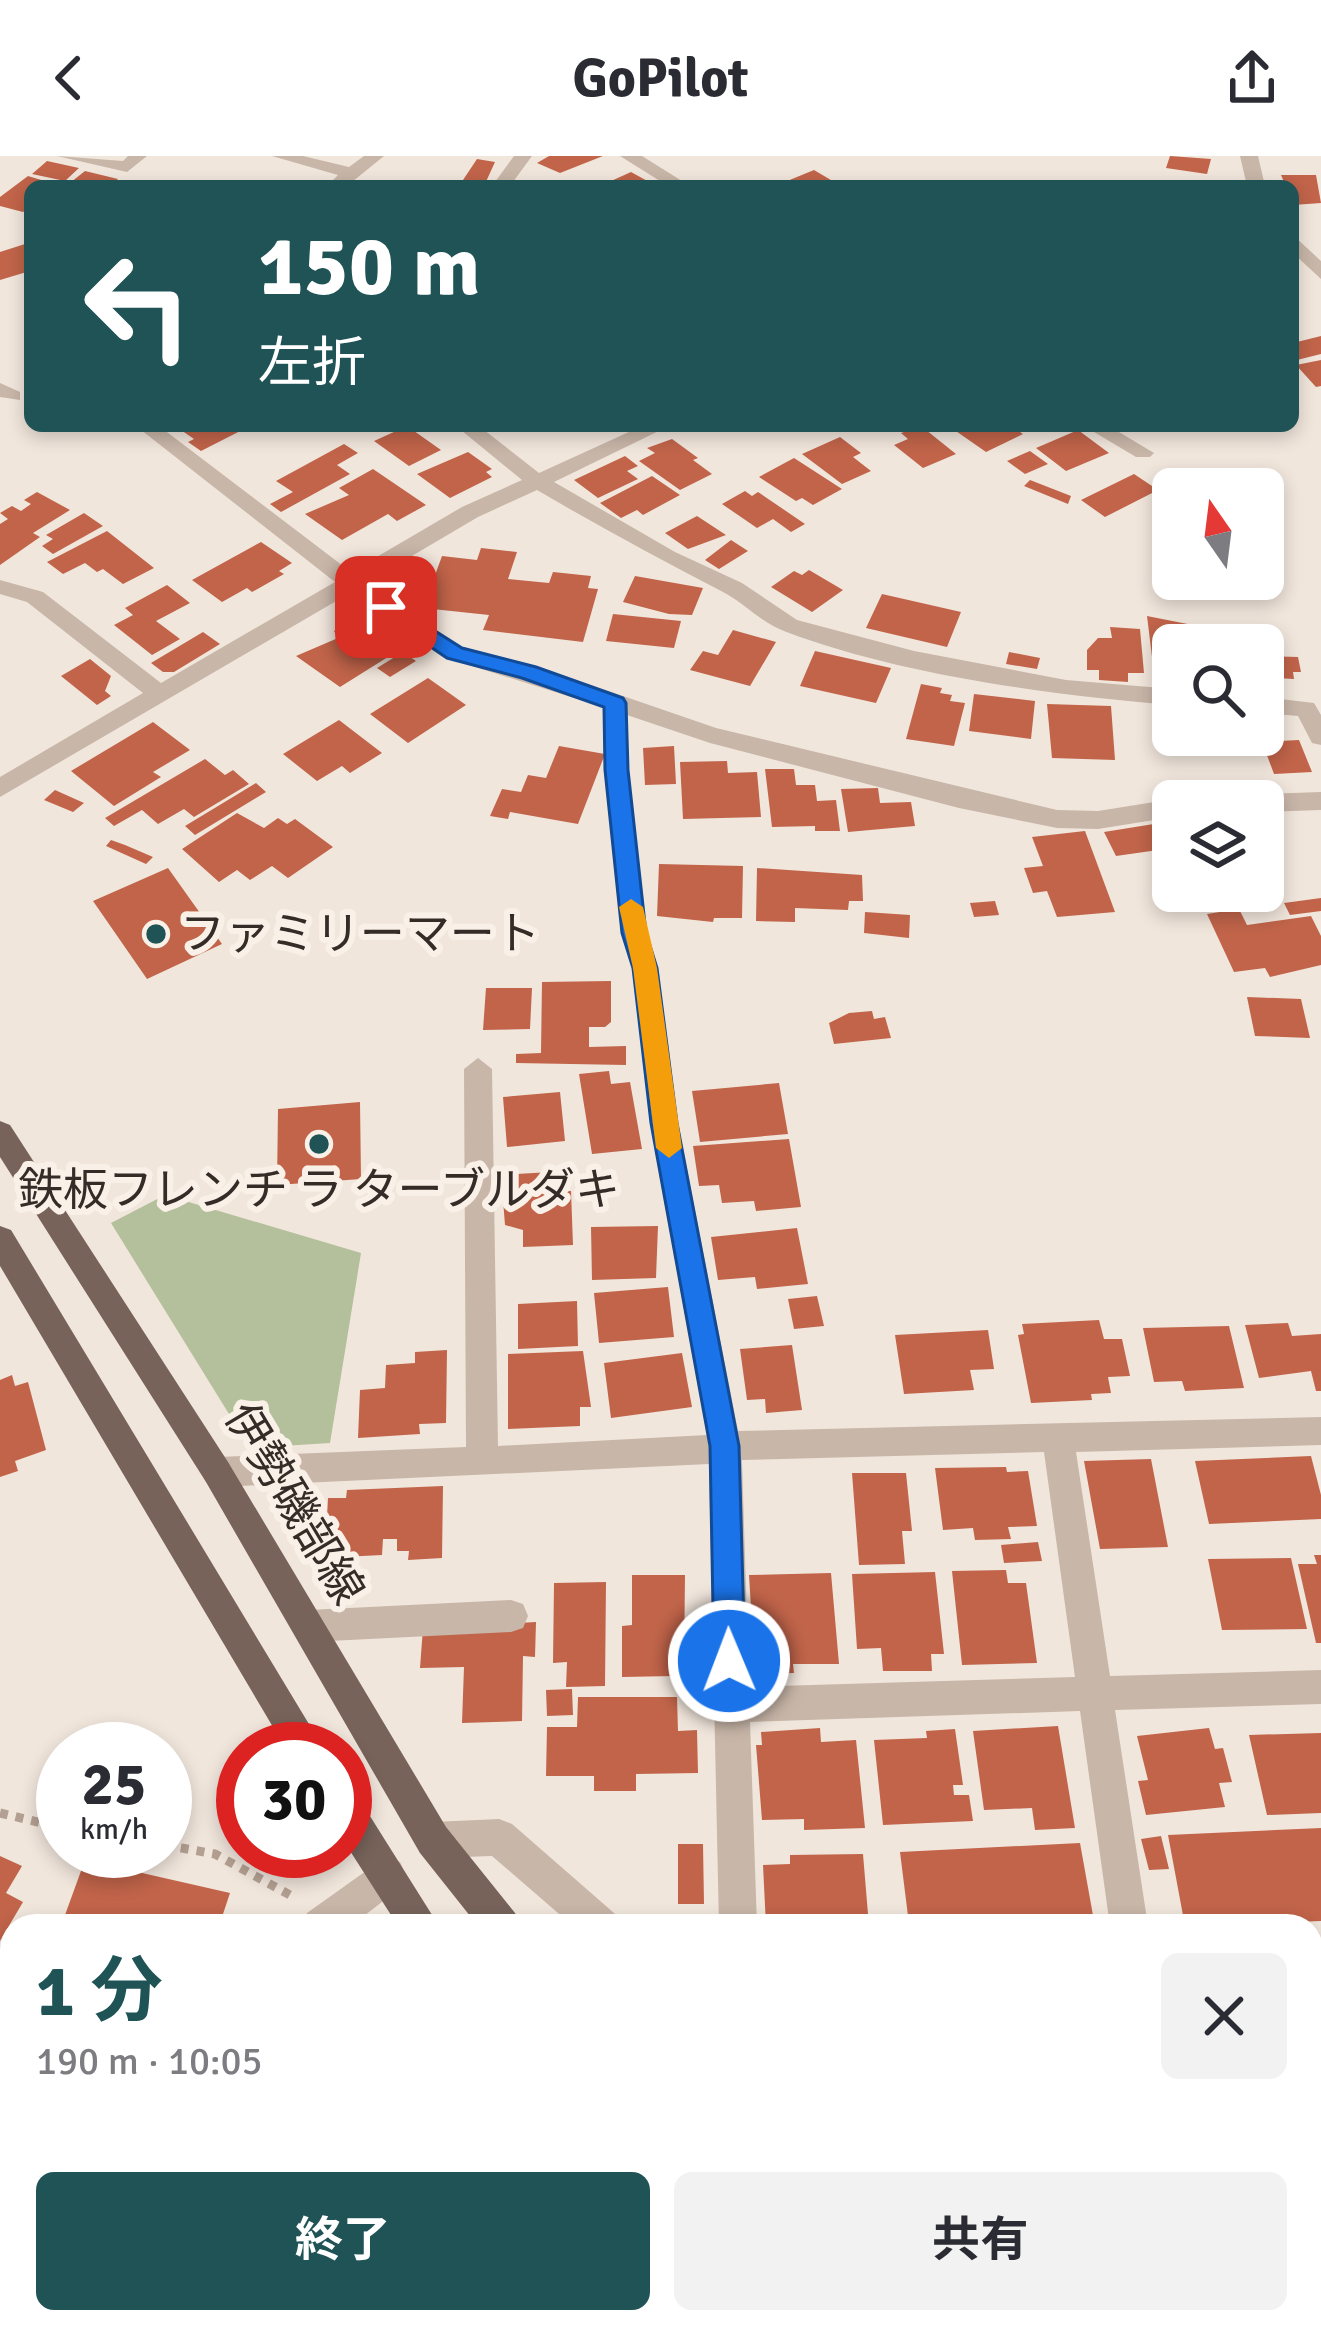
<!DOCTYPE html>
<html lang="ja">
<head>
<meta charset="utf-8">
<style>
  :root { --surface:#fff; --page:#f2f2f3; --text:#2b2b33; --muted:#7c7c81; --accent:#1f5355 }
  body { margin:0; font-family:Signika,"Noto Sans JP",sans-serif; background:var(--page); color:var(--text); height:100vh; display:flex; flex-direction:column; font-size:45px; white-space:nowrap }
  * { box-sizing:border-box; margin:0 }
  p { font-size:39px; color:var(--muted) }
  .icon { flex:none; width:66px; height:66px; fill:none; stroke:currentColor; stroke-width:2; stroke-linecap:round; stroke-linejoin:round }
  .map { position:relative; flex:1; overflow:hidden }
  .details { position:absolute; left:0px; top:1758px; width:1323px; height:420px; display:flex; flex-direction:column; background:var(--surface); border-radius:36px 36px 0 0; box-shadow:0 6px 18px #0003 }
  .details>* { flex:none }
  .top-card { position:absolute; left:24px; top:24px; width:1275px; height:252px; border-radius:18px; box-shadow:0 6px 18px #0003; background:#1f5355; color:#fff; overflow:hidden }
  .needle { width:78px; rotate:346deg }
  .buttons { position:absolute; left:1152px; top:312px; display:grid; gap:24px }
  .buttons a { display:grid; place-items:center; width:132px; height:132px; border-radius:18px; background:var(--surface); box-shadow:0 6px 18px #0003; font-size:60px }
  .speed { position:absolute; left:36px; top:1566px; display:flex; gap:24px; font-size:60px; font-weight:700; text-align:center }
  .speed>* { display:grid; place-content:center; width:156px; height:156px; border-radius:50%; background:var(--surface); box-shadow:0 6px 18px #0003; line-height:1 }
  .speed small { font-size:30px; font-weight:400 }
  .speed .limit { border:18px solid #d22; background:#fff; color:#111 }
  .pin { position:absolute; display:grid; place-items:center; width:102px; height:102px; color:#fff; margin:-51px; border-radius:24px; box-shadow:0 6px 18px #0006 }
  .me { position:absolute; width:132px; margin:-66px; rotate:359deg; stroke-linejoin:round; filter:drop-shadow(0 0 9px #0008) }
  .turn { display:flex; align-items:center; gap:42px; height:252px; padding:0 36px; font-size:54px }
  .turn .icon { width:156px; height:156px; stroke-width:2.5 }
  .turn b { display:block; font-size:84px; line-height:102px }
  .round { display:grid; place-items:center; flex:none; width:126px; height:126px; border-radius:18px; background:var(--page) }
  .overview { display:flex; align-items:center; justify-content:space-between; height:204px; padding:0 36px }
  h1 { font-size:72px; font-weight:700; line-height:90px; color:var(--accent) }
  .button { display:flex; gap:24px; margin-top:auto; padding:24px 36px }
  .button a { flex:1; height:138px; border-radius:18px; background:var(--accent); color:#fff; font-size:48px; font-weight:700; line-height:138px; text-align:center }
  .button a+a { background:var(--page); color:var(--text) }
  header { display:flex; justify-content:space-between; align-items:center; height:156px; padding:0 36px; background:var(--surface); font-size:54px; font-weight:700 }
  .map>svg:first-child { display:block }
</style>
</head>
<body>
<header><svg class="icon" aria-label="back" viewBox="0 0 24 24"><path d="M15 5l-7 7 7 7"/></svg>GoPilot<svg class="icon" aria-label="share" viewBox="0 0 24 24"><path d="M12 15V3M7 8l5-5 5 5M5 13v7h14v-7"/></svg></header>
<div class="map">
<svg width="1321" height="2178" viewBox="0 0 1321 2178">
  <rect width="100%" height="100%" fill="#f1e6dc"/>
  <path fill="#b4bf9c" d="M 165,1039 L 361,1097 L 330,1287 L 250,1292 L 111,1067 Z"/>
  <path fill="#c1644a" d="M 549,0 L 603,0 L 560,17 L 537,7 Z
    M 1170,0 L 1211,3 L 1207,18 L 1166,12 Z
    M 477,3 L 495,6 L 484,30 L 459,30 Z
    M 47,5 L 79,12 L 65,25 L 32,18 Z
    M 814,14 L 841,30 L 775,30 Z
    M 85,15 L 118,23 L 110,30 L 66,30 Z
    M 631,16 L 651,27 L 600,30 Z
    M 1281,19 L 1316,19 L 1321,47 L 1293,49 L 1293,30 L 1276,30 L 1274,26 L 1284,26 Z
    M 28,20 L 61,30 L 30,30 L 30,51 L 23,56 L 0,50 L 0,41 Z
    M 25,88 L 30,95 L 30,115 L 0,124 L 0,96 Z
    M 1321,180 L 1321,198 L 1293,205 L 1293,187 Z
    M 1321,204 L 1321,230 L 1316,231 L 1296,209 Z
    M 183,270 L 250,270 L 201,295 L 188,286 L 194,283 L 178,272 Z
    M 407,270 L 441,294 L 409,310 L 374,285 Z
    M 921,270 L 956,298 L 923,312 L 894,289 L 908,283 L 901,277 Z
    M 960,270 L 1011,270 L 1023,278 L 986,296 L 953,273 Z
    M 1078,274 L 1109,297 L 1066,315 L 1036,292 Z
    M 840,281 L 861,297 L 853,301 L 871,315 L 842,328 L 802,298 Z
    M 672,283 L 698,302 L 693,304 L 712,318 L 680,334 L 639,305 L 655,297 L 647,292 Z
    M 344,288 L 358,297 L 337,309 L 350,318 L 281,356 L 270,348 L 293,336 L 276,325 Z
    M 1030,295 L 1048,308 L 1025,318 L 1007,305 Z
    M 468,296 L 492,313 L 486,316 L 492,321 L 450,342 L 417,318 Z
    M 625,300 L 638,310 L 627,315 L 638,323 L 598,342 L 574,324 Z
    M 794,302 L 842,333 L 813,349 L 802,342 L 796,345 L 759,321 Z
    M 373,313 L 426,349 L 397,365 L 388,358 L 342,384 L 305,358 L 349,339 L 339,332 Z
    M 1134,318 L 1158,334 L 1105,361 L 1081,344 Z
    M 652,320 L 680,339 L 643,359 L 637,354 L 621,362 L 600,347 Z
    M 1030,324 L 1071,340 L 1068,348 L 1024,330 Z
    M 745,335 L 752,340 L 758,336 L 805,368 L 791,376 L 773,363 L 757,372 L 722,348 Z
    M 37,336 L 70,354 L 33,377 L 40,381 L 0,409 L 0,368 L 8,363 L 0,357 L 12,350 L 21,355 L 31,348 L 24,344 Z
    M 84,357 L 103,370 L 53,398 L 42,390 L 53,383 L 46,379 Z
    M 697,360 L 726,379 L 688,393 L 665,377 Z
    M 107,375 L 154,412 L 123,428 L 103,413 L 97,416 L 85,407 L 63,418 L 47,406 Z
    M 731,384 L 748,395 L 719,413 L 705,404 Z
    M 261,386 L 292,407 L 279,415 L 284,418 L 252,436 L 247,432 L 222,446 L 192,424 Z
    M 481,392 L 517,396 L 508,423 L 549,427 L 553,416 L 591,420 L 588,432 L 598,433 L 583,486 L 483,474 L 489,459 L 423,452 L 442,400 L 477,404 Z
    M 809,414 L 843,434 L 812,456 L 771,431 L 794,415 L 802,419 Z
    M 635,420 L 703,432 L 692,459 L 669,458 L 623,446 Z
    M 167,429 L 190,447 L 156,465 L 180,483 L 152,499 L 114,469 L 133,459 L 125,452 Z
    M 882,438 L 961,456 L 947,491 L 866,472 Z
    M 613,458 L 681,465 L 674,492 L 606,485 Z
    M 1147,460 L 1223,475 L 1225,489 L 1173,489 L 1173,525 L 1155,525 Z
    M 354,463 L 399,494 L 340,531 L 296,500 L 338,482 L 334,475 Z
    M 1110,471 L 1140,473 L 1144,517 L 1128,517 L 1128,526 L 1099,524 L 1099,514 L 1087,514 L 1087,494 L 1098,482 L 1112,482 Z
    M 733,474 L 776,486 L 750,530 L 690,514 L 703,495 L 718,499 Z
    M 203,476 L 220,488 L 174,516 L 163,516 L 151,507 Z
    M 815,495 L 891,512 L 876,547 L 800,530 Z
    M 403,496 L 416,505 L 390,521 L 377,512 Z
    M 1009,496 L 1040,502 L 1037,513 L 1006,508 Z
    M 1263,500 L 1298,501 L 1301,516 L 1293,516 L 1294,523 L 1275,522 L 1276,529 L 1263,528 Z
    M 90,503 L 111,520 L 105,535 L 111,540 L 97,549 L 61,520 Z
    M 428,522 L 466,549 L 408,587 L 370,558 Z
    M 921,528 L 942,532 L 940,537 L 952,539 L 950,545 L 965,547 L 954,590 L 906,583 Z
    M 974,538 L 1035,545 L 1031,583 L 969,575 Z
    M 1047,548 L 1111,550 L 1115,604 L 1052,602 Z
    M 1165,561 L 1173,562 L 1173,579 L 1248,579 L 1251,593 L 1195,592 L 1196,598 L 1170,597 Z
    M 339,564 L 382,597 L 350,617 L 342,610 L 317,625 L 283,598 Z
    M 153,566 L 190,594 L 153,616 L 161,621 L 114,650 L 71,615 Z
    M 1299,584 L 1312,616 L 1274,618 L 1262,586 Z
    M 559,590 L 605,598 L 578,668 L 510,656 L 508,663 L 490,660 L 502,633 L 521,636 L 528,619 L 546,622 Z
    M 674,590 L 676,628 L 645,629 L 643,592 Z
    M 205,603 L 225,619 L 233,614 L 249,628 L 194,661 L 184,653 L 158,668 L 142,654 L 114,670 L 105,662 Z
    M 727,605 L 728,617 L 757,616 L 761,661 L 683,663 L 680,606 Z
    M 765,613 L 794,613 L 796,629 L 815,629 L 817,645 L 836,644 L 840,675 L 815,675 L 815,670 L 772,671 Z
    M 256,627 L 266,636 L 195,679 L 185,670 Z
    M 878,632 L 880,647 L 911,646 L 915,670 L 848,676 L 841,633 Z
    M 55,634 L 84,647 L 73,656 L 44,644 Z
    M 237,657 L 264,672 L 278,662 L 287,668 L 295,663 L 333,691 L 288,722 L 272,710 L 250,724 L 237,714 L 219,726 L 182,693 Z
    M 1160,667 L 1172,692 L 1116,700 L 1104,676 Z
    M 1085,675 L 1115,756 L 1057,761 L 1047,735 L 1033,737 L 1024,712 L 1043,710 L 1032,681 Z
    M 111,684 L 125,689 L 153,701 L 146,708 L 106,690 Z
    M 659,708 L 743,710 L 742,762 L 714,762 L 713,766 L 657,760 Z
    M 168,712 L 222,788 L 147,823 L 93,745 Z
    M 757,712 L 862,719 L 863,745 L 849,745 L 848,754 L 795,752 L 795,766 L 756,765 Z
    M 1321,742 L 1321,755 L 1290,759 L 1284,747 Z
    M 995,745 L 999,759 L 974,761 L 970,747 Z
    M 1239,753 L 1247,769 L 1311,760 L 1321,780 L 1321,809 L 1270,821 L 1265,812 L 1234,816 L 1207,758 Z
    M 865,756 L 910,759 L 909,782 L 864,777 Z
    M 611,825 L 611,866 L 605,871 L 589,871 L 589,891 L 626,890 L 626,909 L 516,907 L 516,898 L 541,897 L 542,826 Z
    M 486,832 L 532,832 L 530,873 L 483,874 Z
    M 1247,841 L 1301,843 L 1310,882 L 1255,880 Z
    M 872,855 L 874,863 L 885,861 L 891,882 L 834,888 L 829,867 L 849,857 Z
    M 609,915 L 611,928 L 630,926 L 642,993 L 592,998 L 579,918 Z
    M 779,927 L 788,978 L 700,986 L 692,935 Z
    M 560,936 L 565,985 L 507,991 L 503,941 Z
    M 360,946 L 361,1023 L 277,1029 L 278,953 Z
    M 789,983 L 801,1051 L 756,1055 L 754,1045 L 722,1047 L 719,1029 L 699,1030 L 693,990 Z
    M 551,1016 L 552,1036 L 571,1035 L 573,1089 L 523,1091 L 523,1074 L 505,1069 L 501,1019 Z
    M 658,1070 L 656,1122 L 592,1124 L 591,1071 Z
    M 797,1072 L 808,1128 L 757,1133 L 755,1121 L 718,1124 L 711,1081 Z
    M 668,1131 L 674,1181 L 599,1187 L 594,1137 Z
    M 817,1140 L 824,1170 L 794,1173 L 788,1143 Z
    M 577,1145 L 578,1190 L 518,1193 L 518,1148 Z
    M 1099,1164 L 1104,1183 L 1122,1183 L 1130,1220 L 1108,1221 L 1111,1237 L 1091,1238 L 1092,1244 L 1031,1247 L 1018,1179 L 1024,1178 L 1022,1168 Z
    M 1288,1167 L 1292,1180 L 1321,1178 L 1321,1235 L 1316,1235 L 1311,1215 L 1259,1222 L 1245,1169 Z
    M 1229,1170 L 1244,1232 L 1185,1235 L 1182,1225 L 1154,1226 L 1143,1172 Z
    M 988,1174 L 994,1213 L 970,1214 L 974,1234 L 904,1238 L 895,1179 Z
    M 792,1189 L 802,1254 L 766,1257 L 765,1243 L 747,1244 L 740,1193 Z
    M 447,1194 L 446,1267 L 419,1268 L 420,1278 L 358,1282 L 360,1234 L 385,1232 L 386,1209 L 415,1207 L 415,1196 Z
    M 583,1195 L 591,1251 L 580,1251 L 580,1270 L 508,1273 L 508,1198 Z
    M 682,1197 L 692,1251 L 611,1262 L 604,1207 Z
    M 12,1219 L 15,1230 L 28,1226 L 46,1294 L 15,1305 L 18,1315 L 0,1321 L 0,1224 Z
    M 1311,1300 L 1321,1339 L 1321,1363 L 1209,1368 L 1195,1305 Z
    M 1151,1303 L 1168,1391 L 1100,1393 L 1084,1305 Z
    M 1006,1311 L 1007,1316 L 1028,1315 L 1037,1370 L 1008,1371 L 1011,1383 L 975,1384 L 973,1372 L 943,1374 L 935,1312 Z
    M 852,1317 L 906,1317 L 912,1375 L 902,1375 L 905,1408 L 859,1409 Z
    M 443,1330 L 442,1402 L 408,1404 L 409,1395 L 397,1395 L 397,1383 L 383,1383 L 382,1399 L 342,1401 L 343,1380 L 326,1381 L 328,1342 L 346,1342 L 347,1334 Z
    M 1038,1386 L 1042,1405 L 1004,1407 L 1001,1389 Z
    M 1314,1399 L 1321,1399 L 1321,1487 L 1316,1487 L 1298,1408 L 1317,1408 Z
    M 1291,1402 L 1307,1473 L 1222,1474 L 1208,1403 Z
    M 1006,1414 L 1008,1427 L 1026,1427 L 1037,1507 L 962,1509 L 952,1415 Z
    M 935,1416 L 944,1498 L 931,1498 L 932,1515 L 883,1515 L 881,1492 L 857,1493 L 852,1418 Z
    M 831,1417 L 839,1508 L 793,1508 L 794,1517 L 755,1518 L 749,1419 Z
    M 632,1419 L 685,1419 L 684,1507 L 674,1506 L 674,1520 L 622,1521 L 622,1470 L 632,1469 Z
    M 606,1426 L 605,1530 L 566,1531 L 567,1506 L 553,1507 L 554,1427 Z
    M 536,1466 L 535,1501 L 523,1500 L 522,1565 L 462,1567 L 464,1511 L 420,1512 L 423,1472 Z
    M 572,1533 L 573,1559 L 547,1560 L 546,1534 Z
    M 578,1541 L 677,1541 L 678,1575 L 697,1574 L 698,1617 L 636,1618 L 636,1635 L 594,1635 L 594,1620 L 546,1620 L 547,1571 L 577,1571 Z
    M 1058,1570 L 1075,1672 L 1035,1674 L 1032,1652 L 984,1654 L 973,1575 Z
    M 820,1572 L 821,1586 L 856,1584 L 865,1672 L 804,1674 L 804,1663 L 762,1664 L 756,1589 L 762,1589 L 761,1576 Z
    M 1209,1572 L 1215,1593 L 1223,1592 L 1232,1626 L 1219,1627 L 1225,1651 L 1146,1659 L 1138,1625 L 1148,1624 L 1137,1580 Z
    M 955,1573 L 963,1629 L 953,1629 L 954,1639 L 969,1639 L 973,1665 L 883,1669 L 874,1584 L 927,1582 L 926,1575 Z
    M 1321,1577 L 1321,1657 L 1267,1659 L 1249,1579 Z
    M 1321,1672 L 1321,1765 L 1185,1770 L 1168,1679 Z
    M 1161,1680 L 1169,1713 L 1149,1714 L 1141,1683 Z
    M 1080,1687 L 1094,1765 L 950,1770 L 948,1758 L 908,1760 L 900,1696 Z
    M 678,1688 L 703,1688 L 704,1748 L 678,1748 Z
    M 863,1698 L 869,1770 L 766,1770 L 763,1709 L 790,1708 L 790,1699 Z
    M 0,1700 L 22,1710 L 6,1737 L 23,1746 L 0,1785 Z
    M 85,1704 L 230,1737 L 219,1770 L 61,1770 Z
    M 12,1853 L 12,1921 L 0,1932 L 0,1864 Z
    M 1311,1880 L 1321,1880 L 1321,2085 L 1311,2085 Z
    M 359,2166 L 427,2166 L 416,2178 L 369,2178 Z"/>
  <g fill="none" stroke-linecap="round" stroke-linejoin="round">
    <path stroke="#b4a092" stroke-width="9" stroke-dasharray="8 8" stroke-linecap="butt" d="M 0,1657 L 63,1672
      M 165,1689 L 215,1698 L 290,1739"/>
    <path fill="#c8b6a8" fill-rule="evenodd" d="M 57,0 L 123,5 L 128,0 L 147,0 L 127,16 Z
      M 272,0 L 303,0 L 349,11 L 364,0 L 384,0 L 347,30 L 327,30 L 338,19 Z
      M 514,0 L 532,0 L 510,30 L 492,30 Z
      M 620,0 L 642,0 L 690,30 L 668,30 Z
      M 1240,0 L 1258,0 L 1265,30 L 1247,30 Z
      M 1293,79 L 1321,105 L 1321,123 L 1293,97 Z
      M 0,227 L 20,236 L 20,244 L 0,241 Z
      M 136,270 L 159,270 L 351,416 L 462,351 L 522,324 L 456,270 L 479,270 L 539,317 L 642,270 L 669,270 L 554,326 L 675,396 L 742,427 L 797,464 L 914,495 L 1066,524 L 1173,533 L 1173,549 C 1051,539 899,519 784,475 C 762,467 744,447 723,436 C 660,403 598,370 537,334 L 478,361 L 366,427 L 462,491 L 536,510 L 716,572 L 1057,654 L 1098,655 L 1173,643 L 1179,645 L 1173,645 L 1173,661 L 1098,673 L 1057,672 L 959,652 L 710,587 L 627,559 L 628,613 L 647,777 L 658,812 L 678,967 L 738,1275 L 1321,1261 L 1321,1289 L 1076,1296 L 1110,1520 L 1321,1514 L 1321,1548 L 1115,1554 L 1148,1770 L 1110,1770 L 1080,1555 L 750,1566 L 757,1770 L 719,1770 L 709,1308 L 217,1331 L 206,1326 L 201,1316 L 206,1306 L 217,1301 L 466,1291 L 464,913 L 478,902 L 492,913 L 498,1290 L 707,1279 L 650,967 L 632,812 L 621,777 L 604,613 L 603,551 L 446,502 L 350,437 L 0,641 L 0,621 L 143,537 L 27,446 L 0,438 L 0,424 L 43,436 L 161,527 L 335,426 ZM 1044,1296 L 1075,1521 L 749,1531 L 742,1304 Z
      M 1084,270 L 1109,270 L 1154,297 L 1150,301 L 1136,301 Z
      M 1263,541 L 1314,547 L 1321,559 L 1321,589 L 1312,587 L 1298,560 L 1263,557 Z
      M 1321,636 L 1321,654 L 1263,656 L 1263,645 L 1252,645 L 1263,638 Z
      M 511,1444 L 523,1448 L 528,1460 L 523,1472 L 511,1476 L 309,1486 L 297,1482 L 292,1470 L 297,1458 L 309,1454 Z
      M 499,1663 L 512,1668 L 614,1757 L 620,1770 L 573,1770 L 492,1700 L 433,1702 L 420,1697 L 415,1684 L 420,1671 L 433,1666 Z
      M 387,1700 L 400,1706 L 406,1719 L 400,1732 L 351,1770 L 301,1770 L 307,1757 Z
      M 1311,1823 L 1321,1823 L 1321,1861 L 1311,1861 Z
      M 0,2040 L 12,2045 L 12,2101 L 0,2096 Z
      M 46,2166 L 90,2166 L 95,2178 L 51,2178 Z
      M 1049,2166 L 1104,2166 L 1109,2178 L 1054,2178 Z"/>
    <path fill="#77635a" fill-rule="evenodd" d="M 0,965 L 10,969 L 228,1306 L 446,1671 L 515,1757 L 521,1770 L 478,1770 L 420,1697 L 206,1326 L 0,1001 Z
      M 0,1070 L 11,1074 L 324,1593 L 286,1593 L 0,1110 Z
      M 345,1636 L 358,1641 L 439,1770 L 398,1770 L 345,1687 Z
      M 712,2166 L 760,2166 L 765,2178 L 717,2178 Z
      M 821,2166 L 870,2166 L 875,2178 L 826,2178 Z"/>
  </g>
  <path fill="#1a73e8" stroke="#114b97" stroke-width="3" d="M 386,444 L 462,492 L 536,511 L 623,542 L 626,547 L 628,614 L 646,777 L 657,812 L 677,967 L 739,1290 L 745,1505 L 740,1516 L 729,1521 L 718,1516 L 714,1505 L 710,1290 L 651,967 L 633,812 L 622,777 L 605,614 L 604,551 L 522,522 L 447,502 L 378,455 L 375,451 Z"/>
  <path fill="#f59e0b" d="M 631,743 L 643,751 L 657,812 L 682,992 L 669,1002 L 656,992 L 633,812 L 619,751 Z"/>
  <g fill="#1f5355" stroke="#f9f0e8" stroke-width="4.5">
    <circle cx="156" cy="778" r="12"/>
    <circle cx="319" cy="988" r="12"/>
  </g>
  <g text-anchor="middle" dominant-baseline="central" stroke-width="12" stroke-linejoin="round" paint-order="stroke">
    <g font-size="45" fill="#352c28" stroke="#f9f0e8" text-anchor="start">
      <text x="180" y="778">ファミリーマート</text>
      <text x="319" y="1034" text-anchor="middle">鉄板フレンチ ラ ターブルダキ</text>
    </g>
    <g font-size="45" fill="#352c28" stroke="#f9f0e8">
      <text transform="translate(294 1348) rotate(59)">伊勢磯部線</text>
    </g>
  </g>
</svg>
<div class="buttons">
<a><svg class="needle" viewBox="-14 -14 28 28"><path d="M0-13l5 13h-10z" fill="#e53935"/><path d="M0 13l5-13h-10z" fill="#7c7c81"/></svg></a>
<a><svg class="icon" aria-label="search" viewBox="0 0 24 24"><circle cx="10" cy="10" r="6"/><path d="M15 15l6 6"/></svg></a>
<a><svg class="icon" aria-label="layers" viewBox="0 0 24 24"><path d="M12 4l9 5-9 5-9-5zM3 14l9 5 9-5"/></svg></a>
</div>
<div class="speed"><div>25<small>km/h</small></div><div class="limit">30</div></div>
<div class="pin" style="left:386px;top:451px;background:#d93025"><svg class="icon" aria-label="arrive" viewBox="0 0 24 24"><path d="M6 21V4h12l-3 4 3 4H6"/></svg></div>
<svg class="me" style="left:729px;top:1505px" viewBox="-20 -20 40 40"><circle r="17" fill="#1a73e8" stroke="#fff" stroke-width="3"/><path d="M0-11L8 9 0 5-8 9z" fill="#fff"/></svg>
<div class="top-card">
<div class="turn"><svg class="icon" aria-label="left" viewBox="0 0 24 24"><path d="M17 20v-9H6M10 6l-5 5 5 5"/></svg><div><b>150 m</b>左折</div></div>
</div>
<section class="details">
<div class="overview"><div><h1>1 分</h1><p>190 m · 10:05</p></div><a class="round"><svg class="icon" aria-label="close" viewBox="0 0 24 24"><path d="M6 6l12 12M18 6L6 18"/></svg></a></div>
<div class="button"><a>終了</a><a>共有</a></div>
</section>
</div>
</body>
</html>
